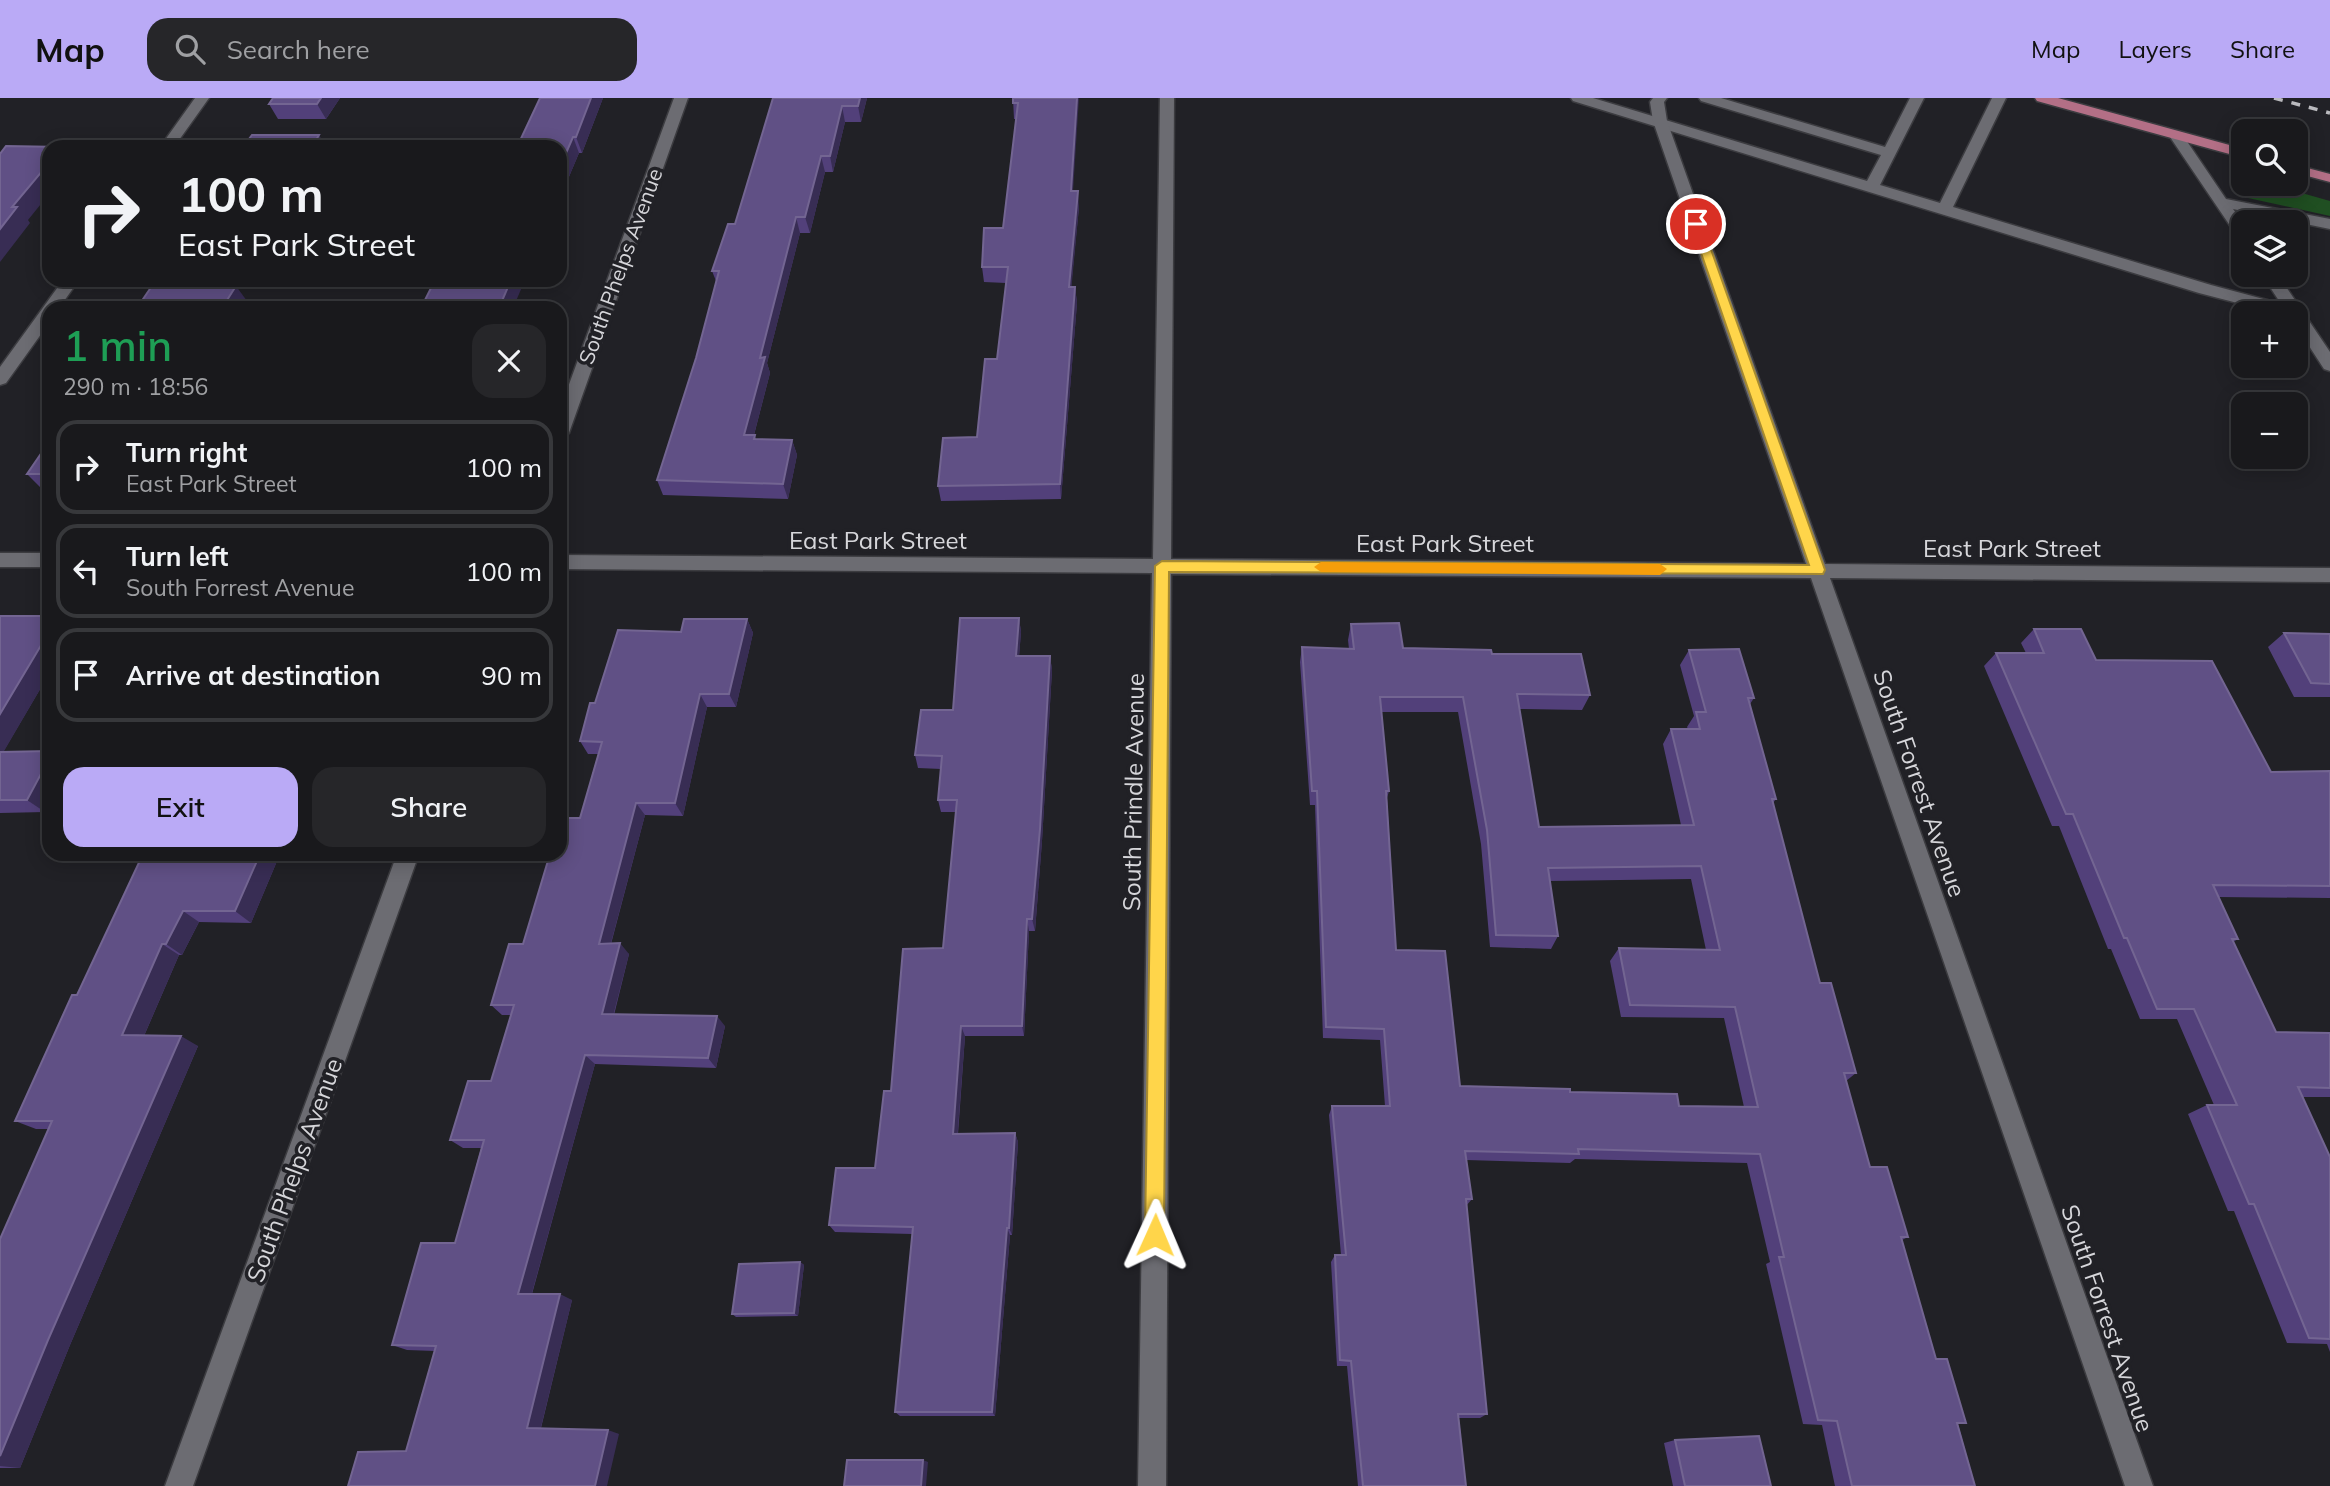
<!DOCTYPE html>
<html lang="en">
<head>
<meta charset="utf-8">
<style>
  :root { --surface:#19191c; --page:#262629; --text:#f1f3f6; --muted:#9fa0a3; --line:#37383b; --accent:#baaaf6 }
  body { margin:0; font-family:Mulish,sans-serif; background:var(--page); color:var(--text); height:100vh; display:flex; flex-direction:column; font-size:26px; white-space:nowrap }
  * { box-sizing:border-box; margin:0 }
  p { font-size:23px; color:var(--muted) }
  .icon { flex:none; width:38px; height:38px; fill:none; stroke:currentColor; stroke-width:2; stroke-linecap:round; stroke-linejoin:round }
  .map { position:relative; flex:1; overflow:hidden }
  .sheet { position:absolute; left:42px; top:203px; width:525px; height:560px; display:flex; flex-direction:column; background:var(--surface); border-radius:21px; box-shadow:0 4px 18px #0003,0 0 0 2px var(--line) }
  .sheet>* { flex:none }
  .guide { position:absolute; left:42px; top:42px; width:525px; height:147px; border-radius:21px; box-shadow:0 4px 18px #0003,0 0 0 2px var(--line); background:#19191c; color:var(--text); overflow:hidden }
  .buttons { position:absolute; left:2231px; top:21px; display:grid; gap:14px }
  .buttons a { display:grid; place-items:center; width:77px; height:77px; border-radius:14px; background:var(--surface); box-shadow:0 4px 18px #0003,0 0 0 2px var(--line); font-size:35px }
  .pin { position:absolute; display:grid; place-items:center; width:60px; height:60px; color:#fff; margin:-30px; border:4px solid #fff; border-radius:50%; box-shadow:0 2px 7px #0007 }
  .me { position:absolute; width:77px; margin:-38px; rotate:1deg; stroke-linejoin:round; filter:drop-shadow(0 0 5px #0008) }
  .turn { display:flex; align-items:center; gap:24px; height:147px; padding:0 21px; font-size:32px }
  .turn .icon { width:91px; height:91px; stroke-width:2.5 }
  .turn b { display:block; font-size:49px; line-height:60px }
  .round { display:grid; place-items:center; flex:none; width:74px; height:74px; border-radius:21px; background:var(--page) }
  .summary { display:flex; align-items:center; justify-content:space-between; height:119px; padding:0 21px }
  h1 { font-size:42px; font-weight:600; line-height:52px; color:#1e9e55 }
  .cta { display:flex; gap:14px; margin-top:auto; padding:14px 21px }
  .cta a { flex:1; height:80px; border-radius:21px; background:var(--accent); color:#111; font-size:28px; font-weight:600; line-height:80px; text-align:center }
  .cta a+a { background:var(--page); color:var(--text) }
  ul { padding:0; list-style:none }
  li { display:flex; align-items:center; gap:21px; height:94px; margin:0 14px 10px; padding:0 7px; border:4px solid var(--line); border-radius:21px }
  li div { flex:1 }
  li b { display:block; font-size:26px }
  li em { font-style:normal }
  header { display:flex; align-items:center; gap:42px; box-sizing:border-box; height:98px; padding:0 35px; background:var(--accent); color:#111 }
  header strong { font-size:33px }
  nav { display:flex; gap:38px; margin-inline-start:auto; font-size:24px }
  .search { width:490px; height:63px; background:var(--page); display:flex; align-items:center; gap:18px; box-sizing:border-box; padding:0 24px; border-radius:21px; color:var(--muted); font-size:26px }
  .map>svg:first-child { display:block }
</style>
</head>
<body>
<header>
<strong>Map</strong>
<div class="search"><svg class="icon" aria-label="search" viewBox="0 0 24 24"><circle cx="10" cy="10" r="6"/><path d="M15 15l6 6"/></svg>Search here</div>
<nav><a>Map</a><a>Layers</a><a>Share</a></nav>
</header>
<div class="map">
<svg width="2330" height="1388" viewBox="0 0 2330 1388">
  <rect width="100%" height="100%" fill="#212126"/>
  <path fill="#204f22" d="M 2238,81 L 2243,81 L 2244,86 L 2270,86 L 2330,103 L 2330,118 L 2248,100 L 2236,93 L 2235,87 Z"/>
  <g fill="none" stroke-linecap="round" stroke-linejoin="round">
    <g stroke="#3c3c40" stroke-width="3">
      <path id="lane" d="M 1571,0 L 1593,0 L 1867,83 L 1881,57 L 1701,3 L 1699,0 L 1721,0 L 1885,49 L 1910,0 L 1924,0 L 1880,87 L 1940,105 L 1992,0 L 2006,0 L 1953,109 L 2211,187 L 2301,211 L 2303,215 L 2296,220 L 2296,215 L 2276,215 L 2199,195 L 1573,3 Z"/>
    </g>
    <g stroke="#3c3c40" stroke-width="3">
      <path id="street" d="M 195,0 L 209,0 L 174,49 L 160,49 Z
        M 674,0 L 688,0 L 569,335 L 560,341 L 560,311 Z
        M 1160,0 L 1174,0 L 1171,461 L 1806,466 L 1653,23 L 1650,4 L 1653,0 L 1667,0 L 1664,4 L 1667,23 L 1825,466 L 2330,470 L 2330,484 L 1830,480 L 2153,1388 L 2125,1388 L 1811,480 L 1171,476 L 1166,1388 L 1138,1388 L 1152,475 L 560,471 L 560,457 L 1153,461 Z
        M 2177,35 L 2182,36 L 2226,101 L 2330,121 L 2330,131 L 2233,111 L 2244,126 L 2244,143 L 2239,141 L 2170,39 Z
        M 2262,177 L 2278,177 L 2330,254 L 2330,273 L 2324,271 L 2296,228 L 2296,215 L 2287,215 Z
        M 63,182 L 79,182 L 59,210 L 49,210 L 49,225 L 6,285 L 0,287 L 0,269 Z
        M 0,455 L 49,455 L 49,469 L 0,469 Z
        M 397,756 L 419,756 L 193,1388 L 165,1388 Z"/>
    </g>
    <g stroke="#3c3c40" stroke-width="3">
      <path id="primary" d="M 2035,0 L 2058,0 L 2244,51 L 2244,60 L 2037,3 Z
        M 2296,67 L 2330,76 L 2330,84 L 2296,75 Z"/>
    </g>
    <use href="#lane" fill="#6c6c72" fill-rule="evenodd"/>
    <use href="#street" fill="#6c6c72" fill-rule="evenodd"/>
    <use href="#primary" fill="#b36f86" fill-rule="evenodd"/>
    <path stroke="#bababe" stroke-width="3.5" stroke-dasharray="9 9" stroke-linecap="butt" d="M 2274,0 L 2330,15"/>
  </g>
  <path fill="#52407a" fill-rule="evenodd" d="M 273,0 L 340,0 L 326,21 L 278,21 L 269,6 Z
    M 540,0 L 603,0 L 582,55 L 579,55 L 560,100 L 560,49 Z
    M 773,0 L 867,0 L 861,24 L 845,24 L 833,74 L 825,74 L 810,135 L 800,135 L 767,265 L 770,275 L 754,337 L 756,341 L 792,342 L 797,357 L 788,401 L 663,397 L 657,382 L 696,260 L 716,183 L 712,173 L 735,126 Z
    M 1013,0 L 1073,93 L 1079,109 L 1071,189 L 1075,189 L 1077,205 L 1061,401 L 941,403 L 938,388 L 977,339 L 997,261 L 1006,185 L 984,184 L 982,169 L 1003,130 L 1016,21 L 1014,21 Z
    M 49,344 L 49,391 L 42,391 L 27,376 Z
    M 0,518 L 49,518 L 49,576 L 3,654 L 45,714 L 0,715 Z
    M 1019,520 L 1021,534 L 1019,558 L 1050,558 L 1052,572 L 1042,743 L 1035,833 L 1029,833 L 1024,938 L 965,938 L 958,1036 L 1015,1035 L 1018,1044 L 1012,1137 L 1010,1137 L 995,1318 L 900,1318 L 895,1314 L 912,1136 L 835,1134 L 829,1127 L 875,1070 L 891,993 L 943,850 L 956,714 L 941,714 L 938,702 L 941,671 L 918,670 L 915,657 L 953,612 Z
    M 747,521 L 753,535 L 736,609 L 707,609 L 683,718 L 645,717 L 611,846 L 629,856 L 614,917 L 725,928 L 716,970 L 595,966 L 532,1196 L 572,1202 L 541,1330 L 619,1336 L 406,1353 L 435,1253 L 407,1252 L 392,1247 L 455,1145 L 481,1050 L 463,1050 L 450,1042 L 491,983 L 511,917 L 502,917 L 491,907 L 523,846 L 580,720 L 598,656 L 588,656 L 580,643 L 595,605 L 681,534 Z
    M 1351,526 L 1403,550 L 1492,556 L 1590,597 L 1582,612 L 1519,611 L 1539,729 L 1681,727 L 1663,646 L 1671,631 L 1688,631 L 1687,629 L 1694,618 L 1680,567 L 1689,552 L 1754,600 L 1750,606 L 1776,701 L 1773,705 L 1820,885 L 1856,975 L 1846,983 L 1870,1069 L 1908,1139 L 1902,1142 L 1936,1261 L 1966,1325 L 1958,1326 L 1975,1388 L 1835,1388 L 1822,1327 L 1803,1326 L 1766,1166 L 1770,1164 L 1747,1065 L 1575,1061 L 1570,1065 L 1466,1062 L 1472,1101 L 1466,1108 L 1487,1316 L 1480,1320 L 1459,1320 L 1466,1388 L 1358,1388 L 1347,1268 L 1337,1268 L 1331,1164 L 1335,1157 L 1341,1157 L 1329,1017 L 1332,1008 L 1385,1008 L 1380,942 L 1323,940 L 1315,707 L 1310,707 L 1300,564 L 1302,549 L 1349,551 L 1348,542 ZM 1381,614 L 1458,614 L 1481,746 L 1490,849 L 1551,851 L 1558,838 L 1550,783 L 1691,781 L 1706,852 L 1619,850 L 1610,863 L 1621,919 L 1724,920 L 1744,1009 L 1679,1008 L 1570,994 L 1460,988 L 1396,852 L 1387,700 L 1389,693 Z
    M 2034,531 L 2096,562 L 2271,674 L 2330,673 L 2330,800 L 2218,799 L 2238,841 L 2233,844 L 2276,934 L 2330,935 L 2330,999 L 2302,999 L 2330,1059 L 2330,1254 L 2327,1246 L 2287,1245 L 2234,1113 L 2228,1113 L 2188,1016 L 2207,1007 L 2214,1007 L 2177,921 L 2140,921 L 2111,851 L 2108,851 L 2059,728 L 2052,728 L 1984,568 L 1996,555 L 2026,555 L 2021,545 Z
    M 2284,535 L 2330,536 L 2330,599 L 2294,599 L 2268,549 Z
    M 143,756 L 280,756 L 251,825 L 199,824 L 182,857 L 179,857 L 144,938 L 198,948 L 70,1247 L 20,1370 L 0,1370 L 0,1141 L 49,1031 L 36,1031 L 15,1023 L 77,897 Z
    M 800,1164 L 804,1167 L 798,1218 L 736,1219 L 732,1216 Z
    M 1675,1342 L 1771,1388 L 1673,1388 L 1664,1345 Z"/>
  <path fill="#382d54" d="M 321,0 L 340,0 L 326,21 L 317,6 Z
    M 591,0 L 603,0 L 582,55 L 576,39 Z
    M 860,0 L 867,0 L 861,24 L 858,8 Z
    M 1077,0 L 1079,0 L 1072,109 L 1071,93 Z
    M 842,8 L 845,24 L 833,74 L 830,58 Z
    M 319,37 L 326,49 L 312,49 Z
    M 573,39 L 579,55 L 560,100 L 560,69 Z
    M 821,58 L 825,74 L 810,135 L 805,119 Z
    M 49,65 L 49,96 L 28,122 L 30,125 L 0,164 L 0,131 L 12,109 Z
    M 1078,93 L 1079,109 L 1070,205 L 1069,189 Z
    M 796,119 L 800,135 L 767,265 L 770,275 L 750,352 L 744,337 L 760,260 Z
    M 212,182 L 233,182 L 220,203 L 209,187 Z
    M 511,182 L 525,182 L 513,210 L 499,210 Z
    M 236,188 L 247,203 L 243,210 L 222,210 Z
    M 1075,189 L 1077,205 L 1061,401 L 1060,386 Z
    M 792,342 L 797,357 L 788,401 L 783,386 Z
    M 1019,520 L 1021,534 L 1018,572 L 1016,558 Z
    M 747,521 L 753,535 L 736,609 L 729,596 Z
    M 49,534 L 49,576 L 0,660 L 0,616 Z
    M 1050,558 L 1052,572 L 1042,743 L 1035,833 L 1032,821 Z
    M 700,596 L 707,609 L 683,718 L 675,705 Z
    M 49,661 L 49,706 L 45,714 L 27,702 Z
    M 636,705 L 645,717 L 608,856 L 599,846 Z
    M 260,756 L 280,756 L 251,825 L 235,813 Z
    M 183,813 L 199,824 L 182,857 L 166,846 Z
    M 1027,821 L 1029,833 L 1024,938 L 1022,928 Z
    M 620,845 L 629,856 L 611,926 L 602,916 Z
    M 162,846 L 179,857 L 140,947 L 122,937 Z
    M 717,918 L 725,928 L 716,970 L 708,960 Z
    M 961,928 L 965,938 L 957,1044 L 953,1036 Z
    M 181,938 L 198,948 L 70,1247 L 20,1370 L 0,1368 L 0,1358 L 48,1242 Z
    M 585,957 L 595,966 L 530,1202 L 518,1196 Z
    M 1015,1035 L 1018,1044 L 1012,1137 L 1009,1130 Z
    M 1007,1130 L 1010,1137 L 995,1318 L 992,1314 Z
    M 800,1164 L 804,1167 L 798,1218 L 794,1215 Z
    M 560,1196 L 572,1202 L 540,1333 L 527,1330 Z
    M 608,1332 L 619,1336 L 607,1388 L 595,1388 Z
    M 923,1362 L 928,1364 L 926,1388 L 921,1388 Z"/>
  <path fill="#605085" stroke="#736592" stroke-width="2" fill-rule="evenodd" d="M 273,0 L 321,0 L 317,6 L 269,6 Z
    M 540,0 L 591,0 L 576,39 L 573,39 L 560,69 L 560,49 L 517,49 Z
    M 773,0 L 860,0 L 858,8 L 842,8 L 830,58 L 821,58 L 805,119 L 796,119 L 760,260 L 765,259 L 744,337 L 755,337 L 754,341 L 792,342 L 783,386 L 657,382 L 696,260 L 719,173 L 712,173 L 728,126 L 735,126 Z
    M 1013,0 L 1077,0 L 1071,93 L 1078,93 L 1069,189 L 1075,189 L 1060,386 L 938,388 L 943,340 L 977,339 L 985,261 L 997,261 L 1008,169 L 982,169 L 984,130 L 1003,130 L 1018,5 L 1013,5 Z
    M 252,37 L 319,37 L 312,49 L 243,49 Z
    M 6,48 L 63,49 L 49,49 L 49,65 L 12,109 L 17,109 L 0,131 L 0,56 Z
    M 156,182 L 212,182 L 209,187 L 236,188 L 222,210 L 137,210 Z
    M 435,182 L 511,182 L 499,210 L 421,210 Z
    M 49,344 L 49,376 L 27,376 Z
    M 0,518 L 49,518 L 49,534 L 0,616 Z
    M 960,520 L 1019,520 L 1016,558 L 1050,558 L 1040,731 L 1032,821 L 1027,821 L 1022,928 L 961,928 L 953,1036 L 1015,1035 L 1009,1130 L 1007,1130 L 992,1314 L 895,1314 L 913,1129 L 829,1127 L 836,1070 L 875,1070 L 884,993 L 891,993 L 903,851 L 943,850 L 957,702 L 938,702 L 942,658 L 915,657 L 921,612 L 953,612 Z
    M 684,521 L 747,521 L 729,596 L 700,596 L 675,705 L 636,705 L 599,846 L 620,845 L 602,916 L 717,918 L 708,960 L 585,957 L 518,1196 L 560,1196 L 527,1330 L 608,1332 L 595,1388 L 348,1388 L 358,1354 L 406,1353 L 436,1248 L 392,1247 L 421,1145 L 455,1145 L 484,1042 L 450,1042 L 468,983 L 491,983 L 514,907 L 491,907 L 509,846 L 523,846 L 550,756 L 560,756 L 560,720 L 580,720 L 602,644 L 580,643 L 590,605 L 595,605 L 618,532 L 681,534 Z
    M 1399,525 L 1403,550 L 1491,552 L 1492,556 L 1581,556 L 1590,597 L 1517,596 L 1539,729 L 1694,727 L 1671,631 L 1700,631 L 1696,614 L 1706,614 L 1689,552 L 1739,551 L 1754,600 L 1748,600 L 1776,701 L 1772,701 L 1820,885 L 1831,885 L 1856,975 L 1844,975 L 1870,1069 L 1887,1069 L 1908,1139 L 1901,1139 L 1936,1261 L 1947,1261 L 1966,1325 L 1957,1325 L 1975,1388 L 1852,1388 L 1837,1323 L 1818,1322 L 1779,1159 L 1784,1159 L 1760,1056 L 1578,1051 L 1579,1056 L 1465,1053 L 1472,1101 L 1466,1101 L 1487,1316 L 1458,1316 L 1466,1388 L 1363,1388 L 1351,1263 L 1340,1262 L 1335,1157 L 1346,1157 L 1332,1008 L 1390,1008 L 1384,931 L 1326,929 L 1317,693 L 1312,693 L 1302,549 L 1354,551 L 1351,526 ZM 1380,599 L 1463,599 L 1487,732 L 1496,837 L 1558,838 L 1548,770 L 1701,768 L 1720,852 L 1619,850 L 1630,907 L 1735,909 L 1758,1009 L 1679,1008 L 1677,996 L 1570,994 L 1570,991 L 1460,988 L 1445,853 L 1396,852 L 1386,693 L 1389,693 Z
    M 2034,531 L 2081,531 L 2096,562 L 2212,563 L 2271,674 L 2330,673 L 2330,788 L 2213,787 L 2238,841 L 2232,841 L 2276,934 L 2330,935 L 2330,990 L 2298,989 L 2330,1059 L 2330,1241 L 2309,1240 L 2254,1106 L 2249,1106 L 2207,1007 L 2237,1007 L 2194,911 L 2157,911 L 2127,840 L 2124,840 L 2073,716 L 2066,716 L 1996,555 L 2044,555 Z
    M 2284,535 L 2330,536 L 2330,586 L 2311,585 Z
    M 49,653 L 49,661 L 27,702 L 0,702 L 0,654 Z
    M 143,756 L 260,756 L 235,813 L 183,813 L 166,846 L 162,846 L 122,937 L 181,938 L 48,1242 L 0,1358 L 0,1141 L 52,1023 L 15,1023 L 72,897 L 77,897 Z
    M 800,1164 L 794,1215 L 732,1216 L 739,1166 Z
    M 1759,1338 L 1771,1388 L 1685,1388 L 1675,1342 Z
    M 847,1362 L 923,1362 L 921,1388 L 844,1388 Z"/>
  <path fill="#ffd54a" stroke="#a68a30" stroke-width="2" d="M 1692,123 L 1702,126 L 1825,472 L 1823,476 L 1169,474 L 1164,1137 L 1161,1144 L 1155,1147 L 1148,1144 L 1145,1137 L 1155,468 L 1162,463 L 1809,467 L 1691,126 Z"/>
  <path fill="#f59e0b" d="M 1321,464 L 1660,466 L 1667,471 L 1660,477 L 1321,474 L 1314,469 Z"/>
  <g text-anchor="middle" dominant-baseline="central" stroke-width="7" stroke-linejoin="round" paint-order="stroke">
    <g font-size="21" fill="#d6d6da" stroke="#212126">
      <text transform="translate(620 168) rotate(-70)">South Phelps Avenue</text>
    </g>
    <g font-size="24" fill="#d6d6da" stroke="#212126">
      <text x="878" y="442">East Park Street</text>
      <text x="1445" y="445">East Park Street</text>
      <text x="2012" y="450">East Park Street</text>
      <text transform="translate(1920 685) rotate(71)">South Forrest Avenue</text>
      <text transform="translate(1133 694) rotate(-89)">South Prindle Avenue</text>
      <text transform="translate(294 1072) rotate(-70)">South Phelps Avenue</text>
      <text transform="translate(2108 1220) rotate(71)">South Forrest Avenue</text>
    </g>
  </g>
</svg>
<div class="buttons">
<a><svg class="icon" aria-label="search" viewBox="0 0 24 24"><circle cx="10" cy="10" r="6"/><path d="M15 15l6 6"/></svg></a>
<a><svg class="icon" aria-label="layers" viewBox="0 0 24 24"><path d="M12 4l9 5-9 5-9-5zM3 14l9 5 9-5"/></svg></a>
<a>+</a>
<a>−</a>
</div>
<div class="pin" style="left:1696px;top:126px;background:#d93025"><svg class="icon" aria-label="arrive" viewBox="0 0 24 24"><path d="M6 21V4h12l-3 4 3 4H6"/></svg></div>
<svg class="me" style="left:1155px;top:1137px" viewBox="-20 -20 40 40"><path d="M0-17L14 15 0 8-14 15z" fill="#ffd54a" stroke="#fff" stroke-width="4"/></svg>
<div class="guide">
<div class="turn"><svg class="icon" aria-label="right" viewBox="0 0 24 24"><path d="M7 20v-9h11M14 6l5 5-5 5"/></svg><div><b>100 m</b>East Park Street</div></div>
</div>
<section class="sheet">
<div class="summary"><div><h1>1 min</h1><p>290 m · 18:56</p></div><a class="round"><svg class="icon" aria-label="close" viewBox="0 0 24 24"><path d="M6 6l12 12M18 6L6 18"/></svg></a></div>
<ul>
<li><svg class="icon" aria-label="right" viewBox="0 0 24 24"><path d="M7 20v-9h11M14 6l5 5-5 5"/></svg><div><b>Turn right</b><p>East Park Street</p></div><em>100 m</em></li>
<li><svg class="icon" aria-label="left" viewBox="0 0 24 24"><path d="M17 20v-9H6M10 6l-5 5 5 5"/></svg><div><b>Turn left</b><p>South Forrest Avenue</p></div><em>100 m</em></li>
<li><svg class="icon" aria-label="arrive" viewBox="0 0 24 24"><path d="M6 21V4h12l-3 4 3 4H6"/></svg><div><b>Arrive at destination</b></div><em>90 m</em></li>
</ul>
<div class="cta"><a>Exit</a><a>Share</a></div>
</section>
</div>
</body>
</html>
